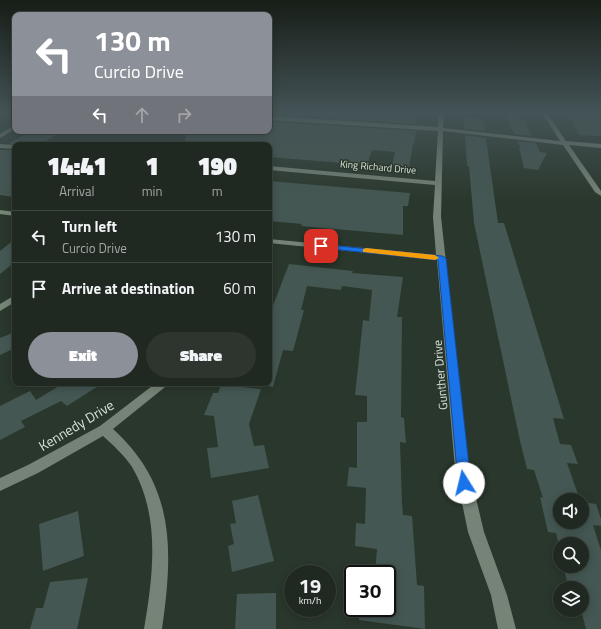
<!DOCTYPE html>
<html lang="en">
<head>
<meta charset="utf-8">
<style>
  :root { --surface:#202921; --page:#2d352e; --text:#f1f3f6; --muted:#a2a6a5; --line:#3d453f; --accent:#8c9099 }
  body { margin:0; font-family:"Titillium Web",sans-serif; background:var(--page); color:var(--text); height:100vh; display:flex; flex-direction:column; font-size:15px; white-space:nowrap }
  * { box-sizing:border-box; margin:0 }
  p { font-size:13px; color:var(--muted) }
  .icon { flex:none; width:22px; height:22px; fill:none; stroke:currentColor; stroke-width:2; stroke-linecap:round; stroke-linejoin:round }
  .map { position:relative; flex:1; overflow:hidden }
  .panel { position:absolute; left:12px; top:142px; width:260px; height:244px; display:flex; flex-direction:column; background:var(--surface); border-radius:8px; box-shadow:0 2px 10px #0003,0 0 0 1px var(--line) }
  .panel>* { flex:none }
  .top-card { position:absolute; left:12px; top:12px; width:260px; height:122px; border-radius:8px; box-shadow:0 2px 10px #0003,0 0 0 1px var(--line); background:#8c9099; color:#fff; overflow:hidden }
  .buttons { position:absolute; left:553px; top:493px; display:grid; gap:8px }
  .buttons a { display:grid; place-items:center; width:36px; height:36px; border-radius:50%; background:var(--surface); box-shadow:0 2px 10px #0003,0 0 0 1px var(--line); font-size:20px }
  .speed { position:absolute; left:284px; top:565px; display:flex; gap:8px; font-size:20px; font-weight:700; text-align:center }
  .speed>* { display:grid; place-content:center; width:52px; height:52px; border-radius:50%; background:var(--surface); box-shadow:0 2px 10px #0003,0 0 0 1px var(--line); line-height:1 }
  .speed small { font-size:10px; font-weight:400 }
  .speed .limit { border:2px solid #111; border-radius:6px; background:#fff; color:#111 }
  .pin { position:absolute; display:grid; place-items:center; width:34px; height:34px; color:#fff; margin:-17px; border-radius:8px; box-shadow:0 2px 6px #0006 }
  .me { position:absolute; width:44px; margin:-22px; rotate:351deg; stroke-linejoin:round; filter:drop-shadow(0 0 3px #0008) }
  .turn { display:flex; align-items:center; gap:14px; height:84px; padding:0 16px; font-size:18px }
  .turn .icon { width:52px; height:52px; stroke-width:2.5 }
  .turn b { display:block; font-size:28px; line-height:34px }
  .lanes { display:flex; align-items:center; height:38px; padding:0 16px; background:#0003; justify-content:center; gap:20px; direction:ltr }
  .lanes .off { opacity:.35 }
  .eta { display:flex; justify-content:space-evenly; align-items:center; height:68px; text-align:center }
  .eta b { font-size:24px; font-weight:800; line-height:28px }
  .primary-button { display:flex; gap:8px; margin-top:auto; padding:8px 16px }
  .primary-button a { flex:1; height:46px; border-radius:24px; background:var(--accent); color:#fff; font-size:16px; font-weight:800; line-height:46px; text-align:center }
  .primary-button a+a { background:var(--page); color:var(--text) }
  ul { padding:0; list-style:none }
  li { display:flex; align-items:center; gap:12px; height:52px; padding:0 16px; border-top:1px solid var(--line) }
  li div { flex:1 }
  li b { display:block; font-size:15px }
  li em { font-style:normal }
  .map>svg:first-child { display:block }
</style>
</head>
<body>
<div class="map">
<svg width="601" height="629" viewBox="0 0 601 629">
  <rect width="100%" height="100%" fill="#2a372c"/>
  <path fill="#445752" d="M 272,113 L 389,113 L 417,115 L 416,124 L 272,115 Z
    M 505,113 L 518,113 L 523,118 L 532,136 L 514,134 Z
    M 568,114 L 601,116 L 601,136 L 579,135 Z
    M 463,117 L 483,118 L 485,131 L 464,129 Z
    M 271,122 L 416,131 L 414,144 L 413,144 L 409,168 L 392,166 L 395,152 L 372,150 L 367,165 L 269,157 L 269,145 L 185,145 L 186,131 L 269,131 L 269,126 L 271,126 Z
    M 32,131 L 62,131 L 39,145 L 16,145 L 9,143 Z
    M 465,135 L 486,138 L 498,223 L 504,223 L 564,419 L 553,418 L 560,444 L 571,445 L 578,464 L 567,463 L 580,500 L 560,500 L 560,522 L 582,522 L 582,502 L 596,504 L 601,519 L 601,526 L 593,525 L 601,550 L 601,629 L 586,629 L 581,610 L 582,588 L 569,588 L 563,566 L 582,566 L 582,544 L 560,544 L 560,550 L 556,533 L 548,532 L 540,497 L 543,498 L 534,470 L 527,469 L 520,441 L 474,223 L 469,166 L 467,166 Z
    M 517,141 L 536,143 L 540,152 L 547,153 L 538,170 L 524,168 L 519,148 L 521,149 Z
    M 0,150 L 15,150 L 15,197 L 0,195 Z
    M 269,181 L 410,193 L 408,206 L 403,206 L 403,235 L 301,226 L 302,224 L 269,221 Z
    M 15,239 L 15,262 L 0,274 L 0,251 Z
    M 289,264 L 353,271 L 352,273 L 403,277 L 397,317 L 402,317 L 401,417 L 404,418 L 406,443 L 400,442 L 402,503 L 403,515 L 412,516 L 417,585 L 424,586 L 425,629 L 359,620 L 360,608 L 387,608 L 387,574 L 375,574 L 377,549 L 355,546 L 356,523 L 365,524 L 366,488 L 347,486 L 349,467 L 357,468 L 357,422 L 367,422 L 367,396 L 355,395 L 363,320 L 369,321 L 372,290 L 342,286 L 341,290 L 307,286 L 301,310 L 304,310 L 293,351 L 283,350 L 273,387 L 269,386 L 269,316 Z
    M 15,332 L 15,348 L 0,355 L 0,338 Z
    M 64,383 L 103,383 L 67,406 L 61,401 L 21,421 L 25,427 L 0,440 L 0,406 L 30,391 L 36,400 Z
    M 221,385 L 261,389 L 249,424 L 254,446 L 264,445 L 269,468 L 211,478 L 207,448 L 218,447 L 214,416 L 204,415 L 213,393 L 218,393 Z
    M 258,495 L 274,561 L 232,572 L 228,546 L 234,544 L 230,524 L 236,523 L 232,501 Z
    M 78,511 L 84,556 L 43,571 L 39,524 Z
    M 88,578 L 77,629 L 30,629 L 36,608 L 43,608 L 50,582 Z
    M 276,593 L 276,629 L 235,629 L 237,594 Z"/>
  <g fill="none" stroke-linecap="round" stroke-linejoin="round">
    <path fill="#768477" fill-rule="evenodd" d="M 438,113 L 444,113 L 443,128 L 560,141 L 542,113 L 547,113 L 566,141 L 601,144 L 601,148 L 569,145 L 601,191 L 601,196 L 595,192 L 563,145 L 443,131 L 441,217 L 469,469 L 484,532 L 507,595 L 516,629 L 498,629 L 491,595 L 468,532 L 455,469 L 437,260 L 269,243 L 269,239 L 436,255 L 433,217 L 435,185 L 269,170 L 269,166 L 435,181 L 438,131 L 269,120 L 269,116 L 438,127 Z
      M 15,125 L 15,129 L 0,138 L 0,134 Z
      M 0,144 L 15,145 L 15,149 L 0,148 Z
      M 0,210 L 15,212 L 15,216 L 0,214 Z
      M 15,295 L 15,302 L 0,311 L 0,304 Z
      M 156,383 L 170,383 L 113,429 C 176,486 173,551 162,629 L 144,629 C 153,576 161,516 132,467 C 124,455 113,445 103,436 L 38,473 L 0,491 L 0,478 L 28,465 L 100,426 Z"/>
  </g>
  <linearGradient id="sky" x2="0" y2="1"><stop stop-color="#171e18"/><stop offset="0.56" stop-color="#445356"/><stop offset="1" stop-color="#445356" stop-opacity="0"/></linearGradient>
  <rect width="601" height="201" fill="url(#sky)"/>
  <path fill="#1a73e8" stroke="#114b97" d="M 318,244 L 442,256 L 446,258 L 471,483 L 469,487 L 464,488 L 460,487 L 458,483 L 438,260 L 321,248 L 318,248 Z"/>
  <path fill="#f59e0b" d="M 366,248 L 435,255 L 439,258 L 435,260 L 363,252 L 363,249 Z"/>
  <g text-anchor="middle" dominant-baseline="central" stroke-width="3" stroke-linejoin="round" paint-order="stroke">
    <g font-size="10" fill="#d8e0d9" stroke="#2a372c">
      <text transform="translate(378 167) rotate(5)">King Richard Drive</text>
    </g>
    <g font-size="12" fill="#d8e0d9" stroke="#2a372c">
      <text transform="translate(440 375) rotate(-95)">Gunther Drive</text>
    </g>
    <g font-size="14" fill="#d8e0d9" stroke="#2a372c">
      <text transform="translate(76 425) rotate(-31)">Kennedy Drive</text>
    </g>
  </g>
</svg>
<div class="buttons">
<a><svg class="icon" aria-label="sound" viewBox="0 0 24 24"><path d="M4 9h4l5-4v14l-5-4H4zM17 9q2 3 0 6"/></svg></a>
<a><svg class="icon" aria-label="search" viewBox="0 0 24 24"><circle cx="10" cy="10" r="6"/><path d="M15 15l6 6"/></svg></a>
<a><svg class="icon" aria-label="layers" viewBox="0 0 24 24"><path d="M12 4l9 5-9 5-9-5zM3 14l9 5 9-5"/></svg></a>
</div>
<div class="speed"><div>19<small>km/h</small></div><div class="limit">30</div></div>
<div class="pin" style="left:321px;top:246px;background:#d93025"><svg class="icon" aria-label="arrive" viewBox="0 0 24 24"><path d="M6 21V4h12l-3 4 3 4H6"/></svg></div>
<svg class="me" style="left:464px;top:483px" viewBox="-20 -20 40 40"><circle r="19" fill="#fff"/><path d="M0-13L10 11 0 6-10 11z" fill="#1a73e8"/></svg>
<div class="top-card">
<div class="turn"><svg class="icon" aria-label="left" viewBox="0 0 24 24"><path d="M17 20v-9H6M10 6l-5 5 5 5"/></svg><div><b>130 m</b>Curcio Drive</div></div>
<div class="lanes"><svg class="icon" aria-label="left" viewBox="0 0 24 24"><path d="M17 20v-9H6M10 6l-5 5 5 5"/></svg><svg class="icon off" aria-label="ahead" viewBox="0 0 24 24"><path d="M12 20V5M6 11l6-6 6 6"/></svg><svg class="icon off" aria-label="right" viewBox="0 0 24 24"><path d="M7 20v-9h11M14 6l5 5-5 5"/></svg></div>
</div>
<section class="panel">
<div class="eta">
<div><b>14:41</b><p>Arrival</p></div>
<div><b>1</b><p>min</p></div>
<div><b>190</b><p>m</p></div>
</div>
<ul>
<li><svg class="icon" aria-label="left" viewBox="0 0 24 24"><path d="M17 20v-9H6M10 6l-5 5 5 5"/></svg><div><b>Turn left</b><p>Curcio Drive</p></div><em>130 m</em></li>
<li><svg class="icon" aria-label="arrive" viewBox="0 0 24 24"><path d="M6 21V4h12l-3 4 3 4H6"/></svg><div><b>Arrive at destination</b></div><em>60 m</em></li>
</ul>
<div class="primary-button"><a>Exit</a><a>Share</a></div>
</section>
</div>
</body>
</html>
